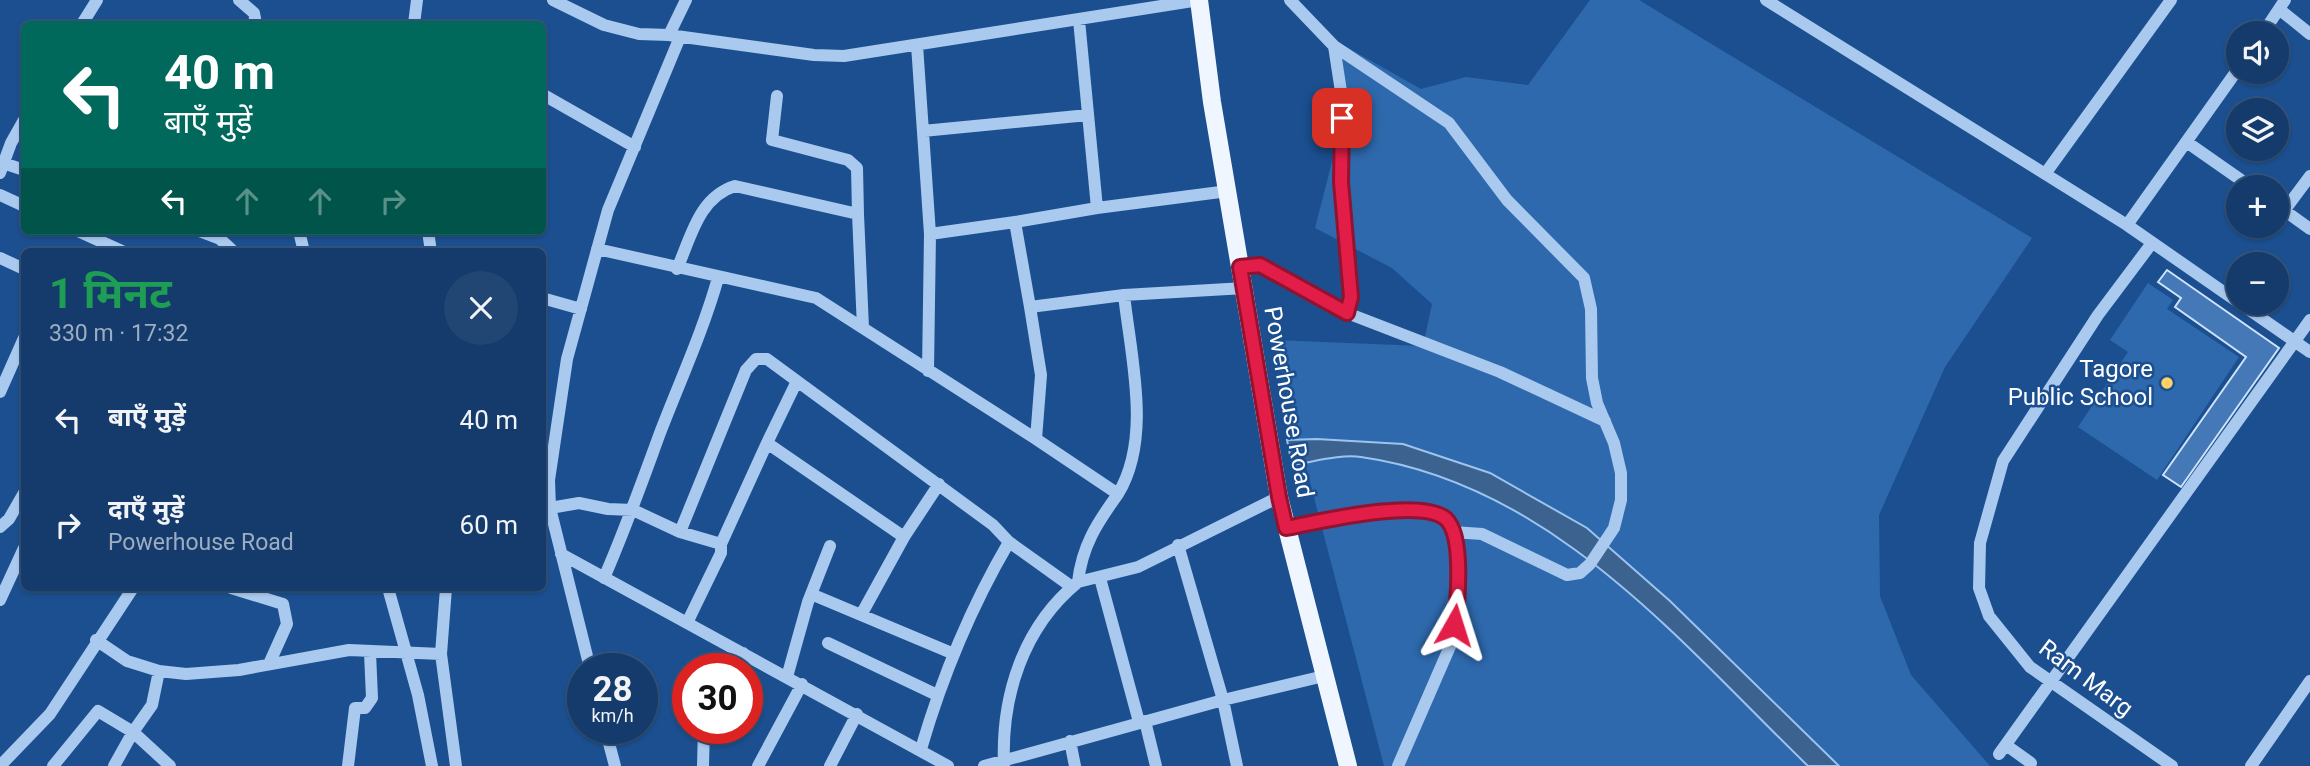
<!DOCTYPE html>
<html lang="hi">
<head>
<meta charset="utf-8">
<style>
  :root { --surface:#143b6b; --page:#214673; --text:#f1f3f6; --muted:#9dadc1; --line:#33557e }
  body { margin:0; font-family:Roboto,"Noto Sans Devanagari",sans-serif; background:var(--page); color:var(--text); height:100vh; display:flex; flex-direction:column; font-size:26px; white-space:nowrap }
  * { box-sizing:border-box; margin:0 }
  p { font-size:23px; color:var(--muted) }
  .icon { flex:none; width:38px; height:38px; fill:none; stroke:currentColor; stroke-width:2; stroke-linecap:round; stroke-linejoin:round }
  .map { position:relative; flex:1; overflow:hidden }
  .drawer { position:absolute; left:21px; top:248px; width:525px; height:343px; display:flex; flex-direction:column; background:var(--surface); border-radius:10px; box-shadow:0 2px 5px #0004,0 0 0 2px var(--line) }
  .drawer>* { flex:none }
  .top-card { position:absolute; left:21px; top:21px; width:525px; height:214px; border-radius:10px; box-shadow:0 2px 5px #0004,0 0 0 2px var(--line); background:#00695c; color:#fff; overflow:hidden }
  .tools { position:absolute; left:2226px; top:21px; display:grid; gap:14px }
  .tools a { display:grid; place-items:center; width:63px; height:63px; border-radius:50%; background:var(--surface); box-shadow:0 2px 5px #0004,0 0 0 2px var(--line); font-size:35px }
  .speed { position:absolute; left:567px; top:653px; display:flex; gap:14px; font-size:35px; font-weight:700; text-align:center }
  .speed>* { display:grid; place-content:center; width:91px; height:91px; border-radius:50%; background:var(--surface); box-shadow:0 2px 5px #0004,0 0 0 2px var(--line); line-height:1 }
  .speed small { font-size:18px; font-weight:400 }
  .speed .limit { border:10px solid #d22; background:#fff; color:#111 }
  .pin { position:absolute; display:grid; place-items:center; width:60px; height:60px; color:#fff; margin:-30px; border-radius:14px; box-shadow:0 4px 10px #0006 }
  .me { position:absolute; width:77px; margin:-38px; rotate:6deg; stroke-linejoin:round; filter:drop-shadow(0 0 5px #0008) }
  .turn { display:flex; align-items:center; gap:24px; height:147px; padding:0 28px; font-size:32px }
  .turn .icon { width:91px; height:91px; stroke-width:2.5 }
  .turn b { display:block; font-size:49px; line-height:60px }
  .lanes { display:flex; align-items:center; height:66px; padding:0 28px; background:#0003; justify-content:center; gap:35px; direction:ltr }
  .lanes .off { opacity:.35 }
  .round { display:grid; place-items:center; flex:none; width:74px; height:74px; border-radius:37px; background:var(--page) }
  .summary { display:flex; align-items:center; justify-content:space-between; height:119px; padding:0 28px }
  h1 { font-size:42px; font-weight:700; line-height:52px; color:#1e9e55 }
  ul { padding:0; list-style:none }
  li { display:flex; align-items:center; gap:21px; height:105px; padding:0 28px }
  li div { flex:1 }
  li b { display:block; font-size:26px }
  li em { font-style:normal }
  .map>svg:first-child { display:block }
</style>
</head>
<body>
<div class="map">
<svg width="2310" height="766" viewBox="0 0 2310 766">
  <rect width="100%" height="100%" fill="#1b4f8f"/>
  <path fill="#2e69ad" d="M 1590,0 L 1639,0 L 2032,238 L 1945,367 L 1879,515 L 1880,596 L 1911,675 L 1990,766 L 1384,766 L 1273,340 L 1423,346 L 1432,304 L 1392,268 L 1315,228 L 1334,154 L 1338,86 L 1327,36 L 1421,89 L 1466,77 L 1528,85 Z
    M 2148,283 L 2173,300 L 2167,309 L 2239,357 L 2157,480 L 2078,427 L 2128,352 L 2110,340 Z"/>
  <path fill="#3c6290" stroke="#9cc4f0" stroke-width="2" d="M 1317,439 L 1403,444 L 1490,473 L 1587,528 L 1670,601 L 1839,766 L 1808,766 C 1678,640 1551,484 1361,457 C 1340,454 1313,462 1292,465 L 1287,440 Z"/>
  <path fill="#4478b7" stroke="#cfe3fa" stroke-width="2" d="M 2167,270 L 2279,348 L 2181,487 L 2163,475 L 2246,357 L 2175,307 L 2181,298 L 2158,282 Z"/>
  <g fill="none" stroke-linecap="round" stroke-linejoin="round">
    <path stroke="#a9c9ee" stroke-width="12" d="M 239,0 L 254,13 L 256,24
      M 553,0 L 604,25 L 639,34 L 669,35 L 814,55 L 844,56 L 1199,0
      M 1766,0 L 2127,225 L 2310,352
      M 2279,9 L 2310,34
      M 82,24 L 97,0
      M 414,24 L 417,0
      M 2263,33 L 2285,0
      M 669,35 L 686,0
      M 917,45 L 930,234
      M 1334,46 L 1449,123 L 1507,200 L 1584,278 L 1591,309 L 1592,378 L 1597,403 L 1614,443 L 1621,473 L 1621,500 L 1614,528 L 1590,564 L 1580,573 L 1567,575 L 1482,534 L 1453,532
      M 542,94 L 635,147
      M 777,96 L 772,140 L 848,160 L 857,168 L 858,214
      M 923,131 L 1088,115
      M 2188,143 L 2251,187
      M 3,163 L 24,170
      M 0,173 L 11,143 L 24,120
      M 2045,174 L 2171,0
      M 0,195 L 24,206
      M 2277,205 L 2310,229
      M 1097,208 L 1228,191
      M 2284,211 L 2310,176
      M 2127,225 L 2238,69
      M 78,231 L 124,252
      M 199,231 L 220,239 L 234,252
      M 299,231 L 304,252
      M 428,231 L 431,252
      M 2152,243 L 2098,315 L 2003,461 L 1980,543 L 1979,588 L 1989,616 L 2030,667 L 2172,766
      M 597,249 L 816,298 L 1036,439 L 1041,375 L 1030,307 L 1124,295 L 1245,288
      M 0,258 L 24,269
      M 1240,267 L 1260,265 L 1347,313 L 1351,297 L 1350,269 L 1345,252 L 1341,182 L 1342,98 L 1334,46 L 1290,0
      M 677,269 C 691,237 699,197 735,186 L 858,214 L 863,328
      M 542,298 L 581,309
      M 1030,307 L 1015,222 L 1097,208 L 1079,20
      M 1347,313 L 1500,372 L 1605,421
      M 928,371 L 930,234 L 1015,222
      M 0,392 L 24,338
      M 1036,439 L 1118,494 C 1152,438 1131,358 1124,295
      M 767,443 L 797,381
      M 1118,494 C 1097,523 1082,546 1078,582 L 1138,567 L 1279,497
      M 550,508 L 579,503 L 608,509 L 633,510 L 680,532 L 721,544 L 721,553 L 687,623
      M 0,527 L 9,519 L 24,493
      M 1286,528 L 1396,510 L 1436,514 L 1446,519 L 1453,532 L 1458,570 L 1457,605 L 1451,644 L 1398,766
      M 680,532 L 746,370 L 756,359 L 767,359 L 993,525 L 1009,542 C 971,607 942,677 921,749
      M 1009,542 L 1072,587
      M 721,544 L 767,443 L 904,537
      M 1178,545 L 1223,700 L 1237,766
      M 561,554 L 948,766
      M 604,578 C 625,530 642,482 660,433 C 680,381 703,331 718,278
      M 1100,578 L 1139,722
      M 231,588 L 283,604 L 287,624 L 269,664
      M 388,588 L 418,695 L 432,766
      M 446,588 L 441,654 L 456,766
      M 811,594 L 954,654
      M 0,600 L 24,548
      M 861,615 L 904,537 L 939,484
      M 96,640 L 127,661 L 159,671
      M 828,643 L 937,695
      M 590,668 L 550,508 L 549,480 L 567,359 L 608,210 L 680,37
      M 734,668 L 743,653
      M 787,677 L 808,602 L 830,546
      M 1145,721 L 1156,766
      M 605,728 L 615,766
      M 1070,741 L 1075,766
      M 2006,745 L 2031,763
      M 1999,754 L 2310,320
      M 0,766 L 50,714 L 133,588
      M 53,766 L 98,711 L 133,732 L 114,766
      M 170,766 L 133,732 L 152,705 L 159,671 L 186,674 L 239,670 L 349,650 L 441,654
      M 348,766 L 355,708 L 365,708 L 372,698 L 370,653
      M 703,766 L 704,728
      M 758,766 L 802,684
      M 830,766 L 857,714
      M 984,766 L 1223,700 L 1324,676
      M 1004,766 C 1001,696 1023,627 1078,582
      M 2251,766 L 2310,681"/>
    <path stroke="#f0f6ff" stroke-width="18" d="M 1199,0 L 1212,102 L 1279,497 L 1348,766"/>
  </g>
  <g fill="none" stroke-linecap="round" stroke-linejoin="round">
    <g stroke="#92132f" stroke-width="18">
      <path id="route" d="M 1342,118 L 1341,182 L 1351,297 L 1347,313 L 1260,265 L 1240,267 L 1279,497 L 1286,528 C 1317,522 1421,497 1446,519 C 1464,536 1458,602 1454,625"/>
    </g>
    <use href="#route" stroke="#e11d48" stroke-width="12"/>
  </g>
  <circle fill="#ffd166" stroke="#1b4f8f" stroke-width="2.5" cx="2167" cy="383" r="7"/>
  <g text-anchor="middle" dominant-baseline="central" stroke-width="5" stroke-linejoin="round" paint-order="stroke">
    <g font-size="24" fill="#fff" stroke="#1b4f8f" text-anchor="end">
      <text x="2153" y="369">Tagore<tspan x="2153" dy="28">Public School</tspan></text>
    </g>
    <g font-size="24" fill="#fff" stroke="#1b4f8f">
      <text transform="translate(1289 402) rotate(80)">Powerhouse Road</text>
      <text transform="translate(2086 678) rotate(37)">Ram Marg</text>
    </g>
  </g>
</svg>
<div class="tools">
<a><svg class="icon" aria-label="sound" viewBox="0 0 24 24"><path d="M4 9h4l5-4v14l-5-4H4zM17 9q2 3 0 6"/></svg></a>
<a><svg class="icon" aria-label="layers" viewBox="0 0 24 24"><path d="M12 4l9 5-9 5-9-5zM3 14l9 5 9-5"/></svg></a>
<a>+</a>
<a>−</a>
</div>
<div class="speed"><div>28<small>km/h</small></div><div class="limit">30</div></div>
<div class="pin" style="left:1342px;top:118px;background:#d93025"><svg class="icon" aria-label="arrive" viewBox="0 0 24 24"><path d="M6 21V4h12l-3 4 3 4H6"/></svg></div>
<svg class="me" style="left:1454px;top:625px" viewBox="-20 -20 40 40"><path d="M0-17L14 15 0 8-14 15z" fill="#e11d48" stroke="#fff" stroke-width="4"/></svg>
<div class="top-card">
<div class="turn"><svg class="icon" aria-label="left" viewBox="0 0 24 24"><path d="M17 20v-9H6M10 6l-5 5 5 5"/></svg><div><b>40 m</b>बाएँ मुड़ें</div></div>
<div class="lanes"><svg class="icon" aria-label="left" viewBox="0 0 24 24"><path d="M17 20v-9H6M10 6l-5 5 5 5"/></svg><svg class="icon off" aria-label="ahead" viewBox="0 0 24 24"><path d="M12 20V5M6 11l6-6 6 6"/></svg><svg class="icon off" aria-label="ahead" viewBox="0 0 24 24"><path d="M12 20V5M6 11l6-6 6 6"/></svg><svg class="icon off" aria-label="right" viewBox="0 0 24 24"><path d="M7 20v-9h11M14 6l5 5-5 5"/></svg></div>
</div>
<section class="drawer">
<div class="summary"><div><h1>1 मिनट</h1><p>330 m · 17:32</p></div><a class="round"><svg class="icon" aria-label="close" viewBox="0 0 24 24"><path d="M6 6l12 12M18 6L6 18"/></svg></a></div>
<ul>
<li><svg class="icon" aria-label="left" viewBox="0 0 24 24"><path d="M17 20v-9H6M10 6l-5 5 5 5"/></svg><div><b>बाएँ मुड़ें</b></div><em>40 m</em></li>
<li><svg class="icon" aria-label="right" viewBox="0 0 24 24"><path d="M7 20v-9h11M14 6l5 5-5 5"/></svg><div><b>दाएँ मुड़ें</b><p>Powerhouse Road</p></div><em>60 m</em></li>
</ul>
</section>
</div>
</body>
</html>
